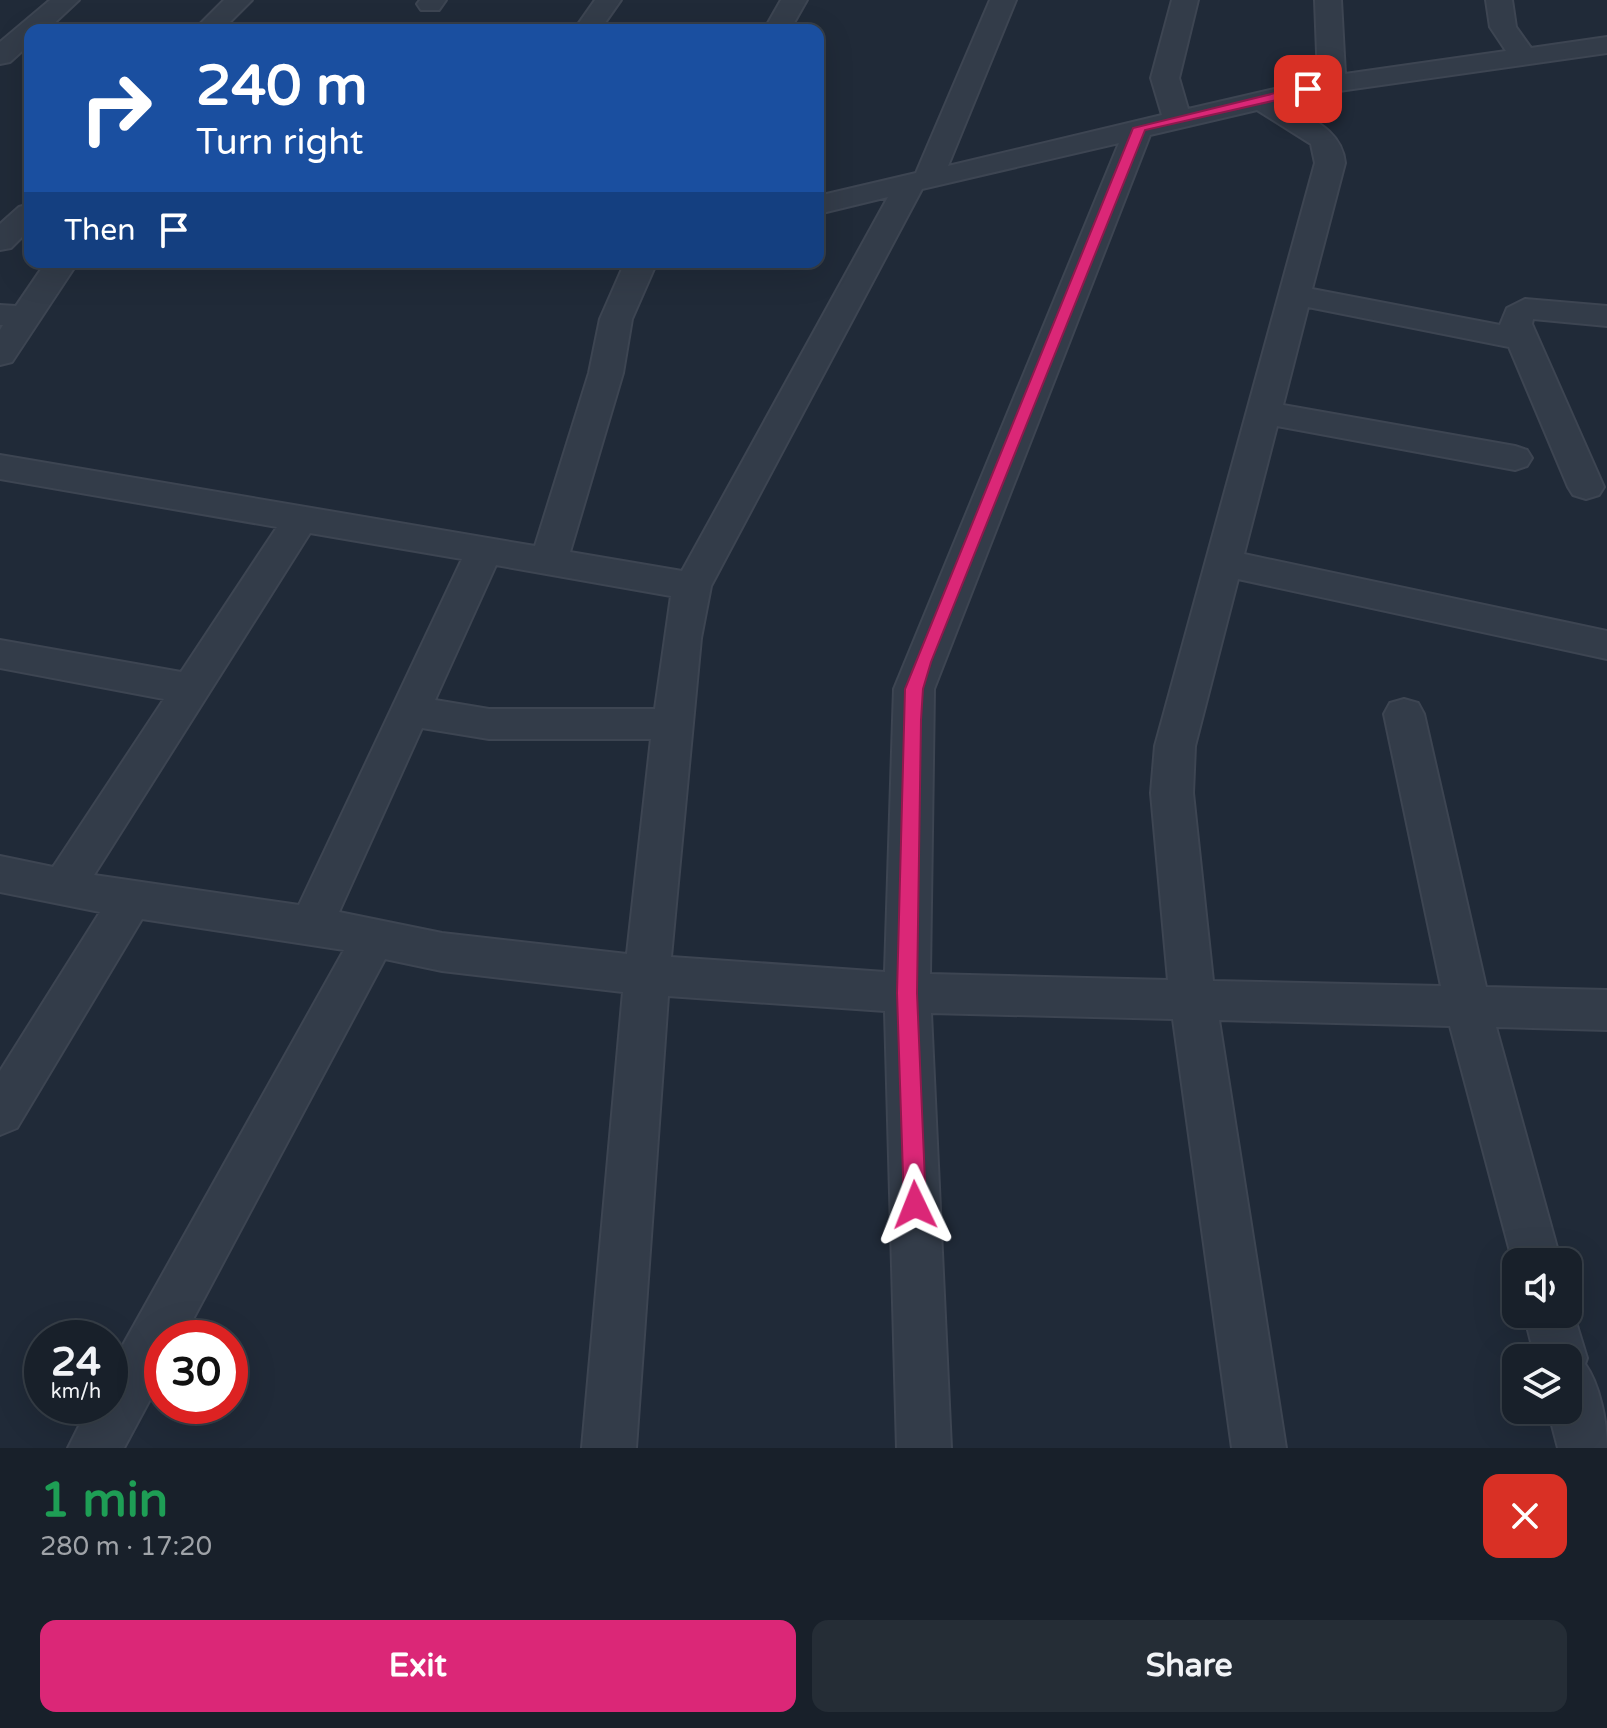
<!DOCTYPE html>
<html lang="en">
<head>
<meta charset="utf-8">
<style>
  :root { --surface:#18202a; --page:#252d36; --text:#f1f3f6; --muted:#9fa3a8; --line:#363e47; --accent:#db2777 }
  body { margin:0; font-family:"Varela Round",sans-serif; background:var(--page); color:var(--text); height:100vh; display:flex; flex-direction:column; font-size:30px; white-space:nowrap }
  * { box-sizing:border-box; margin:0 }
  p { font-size:26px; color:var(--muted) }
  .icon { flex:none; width:44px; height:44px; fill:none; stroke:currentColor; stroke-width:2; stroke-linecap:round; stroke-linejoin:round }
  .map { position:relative; height:1448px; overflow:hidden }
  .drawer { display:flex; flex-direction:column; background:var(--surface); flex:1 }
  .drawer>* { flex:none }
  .guide { position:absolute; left:24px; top:24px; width:800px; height:244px; border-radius:16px; box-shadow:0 8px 32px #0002,0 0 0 2px var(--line); background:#1a4fa0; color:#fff; overflow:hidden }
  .buttons { position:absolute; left:1502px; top:1248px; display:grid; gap:16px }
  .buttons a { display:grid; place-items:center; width:80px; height:80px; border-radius:16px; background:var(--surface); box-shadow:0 8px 32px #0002,0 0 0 2px var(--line); font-size:40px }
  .speed { position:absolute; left:24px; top:1320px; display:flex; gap:16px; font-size:40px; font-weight:700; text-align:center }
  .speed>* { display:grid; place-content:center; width:104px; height:104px; border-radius:50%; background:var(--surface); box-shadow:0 8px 32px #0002,0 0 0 2px var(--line); line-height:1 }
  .speed small { font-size:20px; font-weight:400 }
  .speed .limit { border:12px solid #d22; background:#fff; color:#111 }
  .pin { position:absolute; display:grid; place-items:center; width:68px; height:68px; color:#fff; margin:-34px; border-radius:16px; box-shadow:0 4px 12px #0006 }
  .me { position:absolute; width:88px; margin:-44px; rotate:358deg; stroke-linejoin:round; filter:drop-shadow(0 0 6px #0008) }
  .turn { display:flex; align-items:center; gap:28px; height:168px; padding:0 40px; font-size:36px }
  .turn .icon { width:104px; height:104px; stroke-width:2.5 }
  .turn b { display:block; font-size:56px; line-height:68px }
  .then { display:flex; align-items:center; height:76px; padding:0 40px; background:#0003; gap:16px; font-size:30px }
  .round { display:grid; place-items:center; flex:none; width:84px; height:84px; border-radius:16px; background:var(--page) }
  .head { display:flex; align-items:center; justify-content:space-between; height:136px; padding:0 40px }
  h1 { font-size:48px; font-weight:800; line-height:60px; color:#1e9e55 }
  .button { display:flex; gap:16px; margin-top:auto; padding:16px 40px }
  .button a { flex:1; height:92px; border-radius:16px; background:var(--accent); color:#fff; font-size:32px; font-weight:800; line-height:92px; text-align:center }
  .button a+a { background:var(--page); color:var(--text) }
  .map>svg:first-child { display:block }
</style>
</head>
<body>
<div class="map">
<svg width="1607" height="1448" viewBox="0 0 1607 1448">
  <rect width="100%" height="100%" fill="#202a38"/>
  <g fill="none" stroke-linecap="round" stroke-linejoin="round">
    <g stroke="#3d4552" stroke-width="4">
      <path id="street" d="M 50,0 L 79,0 L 47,30 L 30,30 L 30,44 L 10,62 L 0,64 L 0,42 Z
        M 224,0 L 252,0 L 222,30 L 194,30 Z
        M 420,0 L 446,0 L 439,10 L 421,10 L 417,4 Z
        M 595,0 L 621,0 L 600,30 L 574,30 Z
        M 781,0 L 807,0 L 790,30 L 764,30 Z
        M 990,0 L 1016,0 L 948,166 L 1162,115 L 1151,78 L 1172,0 L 1198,0 L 1179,78 L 1188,109 L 1318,79 L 1315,0 L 1341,0 L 1345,74 L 1506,51 L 1490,27 L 1486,0 L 1512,0 L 1516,27 L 1531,48 L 1607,37 L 1607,53 L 1332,92 L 1285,103 C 1311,119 1342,130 1345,163 L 1312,289 L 1500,325 L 1507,308 L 1525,299 L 1607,306 L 1607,326 L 1533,319 L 1532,324 L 1604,487 L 1599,495 L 1586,499 L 1573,495 L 1568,487 L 1509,347 L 1308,307 L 1283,405 L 1515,446 L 1527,450 L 1532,458 L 1527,466 L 1515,470 L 1277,426 L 1244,554 L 1607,631 L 1607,659 L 1238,579 L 1195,746 L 1193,793 L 1213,981 L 1441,986 L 1384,714 L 1390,703 L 1404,699 L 1418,703 L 1424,714 L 1486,987 L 1607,990 L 1607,1030 L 1496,1027 L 1561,1262 L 1516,1262 L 1516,1274 L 1450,1026 L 1219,1020 L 1286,1448 L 1232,1448 L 1173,1019 L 931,1013 L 951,1448 L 897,1448 L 885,1011 L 668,996 L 636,1448 L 582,1448 L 623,992 L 442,971 L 385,959 L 183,1338 L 162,1338 L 162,1377 L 124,1448 L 68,1448 L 89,1406 L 110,1406 L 110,1368 L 344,950 L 142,919 L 17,1128 L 0,1135 L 0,1071 L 100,912 L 0,892 L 0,856 L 53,867 L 164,699 L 0,668 L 0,640 L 181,672 L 277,527 L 0,479 L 0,455 L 535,546 L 589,373 L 600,319 L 625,262 L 657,262 L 632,319 L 623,373 L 570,552 L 682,571 L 888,197 L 818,214 L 818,196 L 916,173 ZM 1257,110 L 1311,144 L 1315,163 L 1155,746 L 1151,793 L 1168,980 L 930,974 L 934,689 L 1150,135 ZM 1119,143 L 894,689 L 885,972 L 671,957 L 701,638 L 711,586 L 922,189 ZM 310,533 L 462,559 L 299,905 L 94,875 ZM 496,565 L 671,596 L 655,709 L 489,709 L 435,700 ZM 422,728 L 489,739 L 651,739 L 627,954 L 442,933 L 339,912 Z
        M 30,204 L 30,229 L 11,248 L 0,250 L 0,224 L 19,207 Z
        M 46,262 L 78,262 L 12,362 L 0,365 L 0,330 L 3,325 L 0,325 L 0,305 L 16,306 Z
        M 1568,1296 L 1587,1358 L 1585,1364 C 1600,1385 1607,1422 1607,1448 L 1558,1448 L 1548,1410 L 1568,1410 L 1568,1358 L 1535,1358 L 1524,1314 L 1568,1314 Z"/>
    </g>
    <use href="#street" fill="#333c49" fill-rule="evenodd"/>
  </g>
  <path fill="#db2777" stroke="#8e194d" stroke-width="2" d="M 1308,85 L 1312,87 L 1312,92 L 1145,130 L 931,662 L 923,689 L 921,720 L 917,993 L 926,1205 L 923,1213 L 915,1216 L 907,1213 L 904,1205 L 897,993 L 905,689 L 1133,128 Z"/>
</svg>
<div class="buttons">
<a><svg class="icon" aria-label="sound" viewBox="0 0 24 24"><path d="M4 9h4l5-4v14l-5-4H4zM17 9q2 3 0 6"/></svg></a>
<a><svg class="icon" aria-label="layers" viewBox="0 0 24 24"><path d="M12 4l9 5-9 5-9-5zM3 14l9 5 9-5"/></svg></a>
</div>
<div class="speed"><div>24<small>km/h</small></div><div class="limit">30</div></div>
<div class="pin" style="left:1308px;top:89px;background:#d93025"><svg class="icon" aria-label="arrive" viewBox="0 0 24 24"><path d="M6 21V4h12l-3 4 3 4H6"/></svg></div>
<svg class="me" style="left:915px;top:1205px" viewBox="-20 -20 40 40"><path d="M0-17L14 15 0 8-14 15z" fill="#db2777" stroke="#fff" stroke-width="4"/></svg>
<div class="guide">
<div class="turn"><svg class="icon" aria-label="right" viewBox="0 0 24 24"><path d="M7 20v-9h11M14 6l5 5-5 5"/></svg><div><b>240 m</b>Turn right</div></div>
<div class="then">Then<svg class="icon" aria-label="arrive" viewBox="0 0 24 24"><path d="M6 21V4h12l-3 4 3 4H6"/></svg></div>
</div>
</div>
<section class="drawer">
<div class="head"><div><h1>1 min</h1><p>280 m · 17:20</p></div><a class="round" style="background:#d93025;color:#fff"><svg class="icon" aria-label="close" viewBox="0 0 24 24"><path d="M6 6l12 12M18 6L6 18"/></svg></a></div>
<div class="button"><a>Exit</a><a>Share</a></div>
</section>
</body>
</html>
